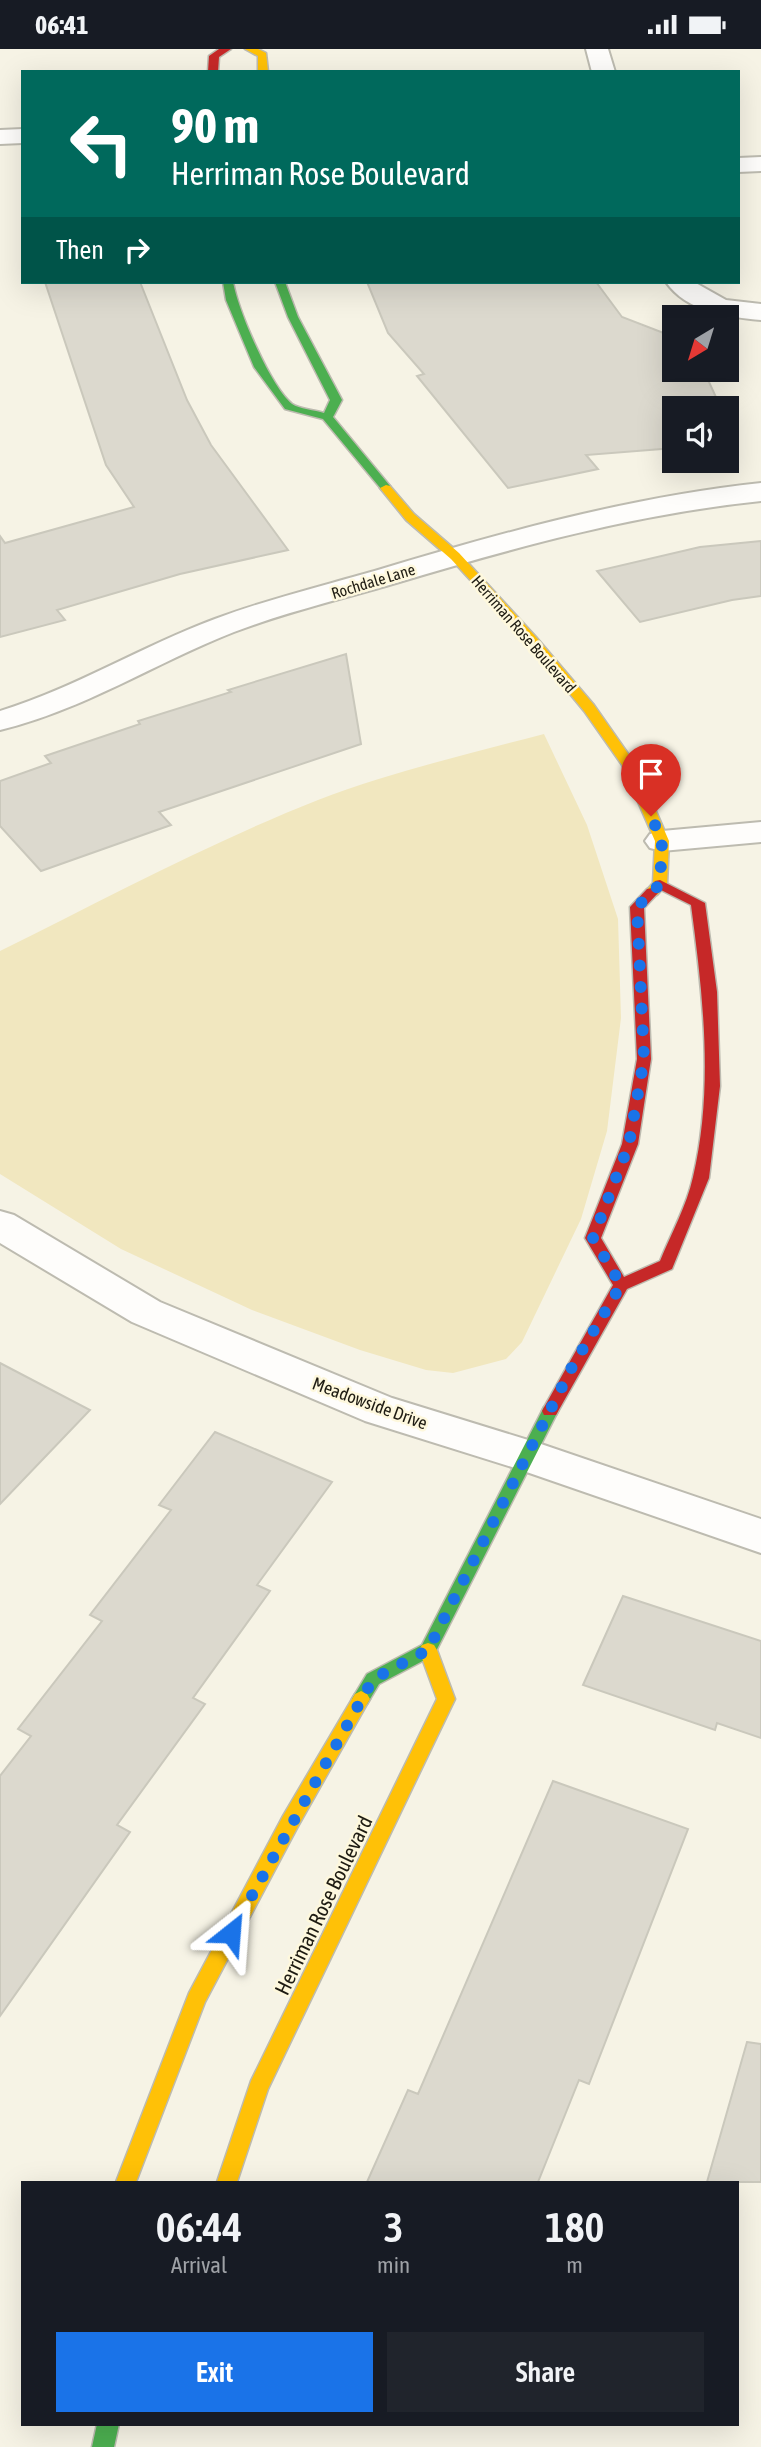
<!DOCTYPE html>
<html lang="en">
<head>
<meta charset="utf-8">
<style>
  :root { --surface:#171b24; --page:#20242c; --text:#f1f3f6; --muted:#9ea1a6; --accent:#1a73e8 }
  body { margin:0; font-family:"Asap Condensed",sans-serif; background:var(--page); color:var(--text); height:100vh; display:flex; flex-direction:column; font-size:26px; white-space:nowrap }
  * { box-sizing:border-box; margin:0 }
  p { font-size:23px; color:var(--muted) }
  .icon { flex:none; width:38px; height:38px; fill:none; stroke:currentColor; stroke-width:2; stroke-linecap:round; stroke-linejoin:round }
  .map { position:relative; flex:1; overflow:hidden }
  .sheet { position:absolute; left:21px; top:2132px; width:718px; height:245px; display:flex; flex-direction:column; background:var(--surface); border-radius:0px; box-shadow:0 7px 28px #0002 }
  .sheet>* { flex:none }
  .top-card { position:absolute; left:21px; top:21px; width:719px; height:214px; border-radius:0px; box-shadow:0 7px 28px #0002; background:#00695c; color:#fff; overflow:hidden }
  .needle { width:46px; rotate:218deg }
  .fabs { position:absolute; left:662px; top:256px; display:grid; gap:14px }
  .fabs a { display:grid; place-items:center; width:77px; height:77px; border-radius:0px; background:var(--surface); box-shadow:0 7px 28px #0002; font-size:35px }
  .pin { position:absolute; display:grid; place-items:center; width:60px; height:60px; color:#fff; margin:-72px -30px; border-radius:50% 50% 50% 0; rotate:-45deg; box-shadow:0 0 7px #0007 }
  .pin .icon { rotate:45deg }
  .me { position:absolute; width:77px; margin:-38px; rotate:28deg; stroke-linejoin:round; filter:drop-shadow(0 0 5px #0008) }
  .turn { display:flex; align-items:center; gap:24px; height:147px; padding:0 35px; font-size:32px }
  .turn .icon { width:91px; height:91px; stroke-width:2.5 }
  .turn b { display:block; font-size:49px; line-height:60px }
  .then { display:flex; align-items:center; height:66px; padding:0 35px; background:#0003; gap:14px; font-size:26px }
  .eta { display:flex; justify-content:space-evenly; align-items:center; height:119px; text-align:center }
  .eta b { font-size:42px; font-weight:600; line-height:49px }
  .primary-button { display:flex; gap:14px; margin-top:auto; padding:14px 35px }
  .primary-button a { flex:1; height:80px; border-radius:0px; background:var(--accent); color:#fff; font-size:28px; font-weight:600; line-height:80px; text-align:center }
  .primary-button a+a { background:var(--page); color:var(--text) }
  .status { display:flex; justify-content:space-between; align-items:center; height:49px; padding:0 35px; background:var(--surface); direction:ltr }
  .status svg { height:19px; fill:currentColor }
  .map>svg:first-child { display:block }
</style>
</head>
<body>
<div class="status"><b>06:41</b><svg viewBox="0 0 49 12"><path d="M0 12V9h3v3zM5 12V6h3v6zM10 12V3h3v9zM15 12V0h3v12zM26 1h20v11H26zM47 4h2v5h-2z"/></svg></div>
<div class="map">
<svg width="761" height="2398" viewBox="0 0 761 2398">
  <rect width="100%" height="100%" fill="#f6f3e5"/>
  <path fill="#f1e7bf" d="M 544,685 L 587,776 L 618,870 L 621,969 L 607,1082 L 581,1170 L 522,1293 L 506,1310 L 453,1324 L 426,1321 L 360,1301 L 252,1261 L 121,1200 L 0,1125 L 0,902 C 105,850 209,794 318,751 C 391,723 468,705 544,685 Z"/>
  <path fill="#dcd9ce" stroke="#cac8bc" stroke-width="2" d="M 45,233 L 140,233 L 187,351 L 211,396 L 288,501 L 180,525 L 57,561 L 65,571 L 0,588 L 0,487 L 5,494 L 134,458 L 106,416 Z
    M 367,233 L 596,233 L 622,268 L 674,288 L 674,320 L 703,320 L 721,359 L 674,359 L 674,399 L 586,406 L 598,420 L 508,439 L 417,327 L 424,325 L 388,284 Z
    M 761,492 L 761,547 L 732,551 L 640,573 L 597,522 L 700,498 Z
    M 346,605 L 361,695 L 159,763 L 171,776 L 41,822 L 0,777 L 0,732 L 51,714 L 45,707 L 140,675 L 138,672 L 231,643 L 228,641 Z
    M 0,1314 L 90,1361 L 0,1455 Z
    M 215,1383 L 332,1433 L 257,1536 L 270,1542 L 193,1649 L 205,1655 L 117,1776 L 130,1783 L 0,1967 L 0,1727 L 31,1687 L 18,1680 L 102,1572 L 90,1566 L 171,1461 L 159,1456 Z
    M 623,1547 L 761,1592 L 761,1689 L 717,1674 L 715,1681 L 583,1636 Z
    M 553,1732 L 688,1780 L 589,2035 L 579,2031 L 538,2133 L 367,2133 L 408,2041 L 418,2045 Z
    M 747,1993 L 761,1995 L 761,2133 L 707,2133 Z"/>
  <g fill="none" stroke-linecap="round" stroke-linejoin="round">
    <g stroke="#bdbbb0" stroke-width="4">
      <path id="street" d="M 586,0 L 608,0 L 615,23 L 592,23 Z
        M 23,80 L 23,94 L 0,95 L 0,81 Z
        M 761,108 L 761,122 L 738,123 L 738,109 Z
        M 666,233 L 694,233 L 726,251 L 761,255 L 761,271 C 728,268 687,263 666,233 Z
        M 761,434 L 761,452 C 635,465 516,498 396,534 C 342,550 286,563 234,583 C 155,614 83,661 0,681 L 0,662 C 75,639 142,597 215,570 C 268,550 323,537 378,521 C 504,483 630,448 761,434 Z
        M 761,773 L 761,793 L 662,802 L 650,799 L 645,792 L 650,785 L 662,782 Z
        M 0,1162 L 14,1166 L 160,1253 L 392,1349 L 541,1395 L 761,1470 L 761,1504 L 515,1419 L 365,1372 L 132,1273 L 0,1194 Z"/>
    </g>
    <g stroke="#bdbbb0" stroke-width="3">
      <path id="fast" d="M 223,233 L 233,233 C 238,261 270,337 292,355 C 299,360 315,361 324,364 L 330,351 L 288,268 L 275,233 L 285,233 L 298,268 L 342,351 L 333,368 L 390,437 L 390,441 L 382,441 L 323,370 L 285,360 L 254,318 L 226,251 Z
        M 550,1356 L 556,1358 L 558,1362 L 434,1606 L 379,1635 L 367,1655 L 361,1658 L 355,1655 L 352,1650 L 367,1625 L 422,1596 L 542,1362 L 544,1358 Z
        M 97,2375 L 119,2375 L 114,2398 L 92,2398 Z"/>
    </g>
    <g stroke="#bdbbb0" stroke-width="3">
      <path id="slow" d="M 245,0 L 258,0 L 266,4 L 268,23 L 258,23 L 258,7 Z
        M 386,436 L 390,437 L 414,465 L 459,504 L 536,588 L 594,656 L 636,716 L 669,792 L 667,835 L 657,846 L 647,846 L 645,843 L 653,834 L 655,792 L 622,716 L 584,662 L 528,594 L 451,510 L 406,471 L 380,439 Z
        M 428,1594 L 434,1596 L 437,1601 L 455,1650 L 268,2040 L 237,2133 L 217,2133 L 251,2032 L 437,1650 L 419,1601 L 422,1596 Z
        M 361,1642 L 367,1645 L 370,1650 L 367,1655 L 297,1779 L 205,1953 L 136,2133 L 116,2133 L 189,1944 L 283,1767 L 355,1645 Z"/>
    </g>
    <g stroke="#bdbbb0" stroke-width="3">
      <path id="jam" d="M 219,0 L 231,0 L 219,8 L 218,23 L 208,23 L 209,7 Z
        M 660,831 L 705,854 L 717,943 L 720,1037 L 709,1129 L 672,1220 L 627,1240 L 556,1366 L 544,1366 L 542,1362 L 613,1236 L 585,1189 L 622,1095 L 637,1010 L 630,858 L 647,840 L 652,839 L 659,843 L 644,859 L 651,1010 L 638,1095 L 601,1189 L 624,1228 L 660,1212 C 671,1185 687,1156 693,1128 C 714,1039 703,946 691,856 L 655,838 L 653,835 L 655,832 Z"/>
    </g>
    <use href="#street" fill="#fefdfb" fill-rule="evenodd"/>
    <use href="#fast" fill="#4caf50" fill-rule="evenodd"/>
    <use href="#slow" fill="#ffc107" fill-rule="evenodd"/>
    <use href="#jam" fill="#c62828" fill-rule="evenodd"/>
  </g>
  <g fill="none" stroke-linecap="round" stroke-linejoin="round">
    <path stroke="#1a73e8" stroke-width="12" stroke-dasharray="0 21.6" d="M 231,1884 L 373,1630 L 428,1601 L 572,1318 L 621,1236 L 593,1189 L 629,1095 L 644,1010 L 637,858 L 660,835 L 662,792 L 651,767"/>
  </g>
  <g text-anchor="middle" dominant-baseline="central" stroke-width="5" stroke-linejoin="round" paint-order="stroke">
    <g font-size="16" fill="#1e1b12" stroke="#fef8dd">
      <text transform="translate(373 532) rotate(-17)">Rochdale Lane</text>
      <text transform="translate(524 585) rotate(49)">Herriman Rose Boulevard</text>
    </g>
    <g font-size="18" fill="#1e1b12" stroke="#fef8dd">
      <text transform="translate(370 1354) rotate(20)">Meadowside Drive</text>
    </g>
    <g font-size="21" fill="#1e1b12" stroke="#fef8dd">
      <text transform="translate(323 1856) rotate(-64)">Herriman Rose Boulevard</text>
    </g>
  </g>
</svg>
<div class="fabs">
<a><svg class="needle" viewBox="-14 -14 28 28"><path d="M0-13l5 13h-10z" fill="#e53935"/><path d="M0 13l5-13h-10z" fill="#9ea1a6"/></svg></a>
<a><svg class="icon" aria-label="sound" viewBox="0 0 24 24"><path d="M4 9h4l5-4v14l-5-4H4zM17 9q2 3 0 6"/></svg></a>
</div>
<div class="pin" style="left:651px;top:767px;background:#d93025"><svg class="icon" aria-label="arrive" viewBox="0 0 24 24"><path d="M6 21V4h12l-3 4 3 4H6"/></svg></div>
<svg class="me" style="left:231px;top:1884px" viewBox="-20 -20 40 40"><path d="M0-17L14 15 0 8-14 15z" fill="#1a73e8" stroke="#fff" stroke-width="4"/></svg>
<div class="top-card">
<div class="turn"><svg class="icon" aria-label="left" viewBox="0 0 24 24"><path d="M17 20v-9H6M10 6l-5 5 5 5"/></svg><div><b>90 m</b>Herriman Rose Boulevard</div></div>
<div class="then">Then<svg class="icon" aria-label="right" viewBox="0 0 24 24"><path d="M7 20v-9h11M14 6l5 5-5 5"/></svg></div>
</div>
<section class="sheet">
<div class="eta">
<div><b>06:44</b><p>Arrival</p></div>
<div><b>3</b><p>min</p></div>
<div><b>180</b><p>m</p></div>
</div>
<div class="primary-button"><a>Exit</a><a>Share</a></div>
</section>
</div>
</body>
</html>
